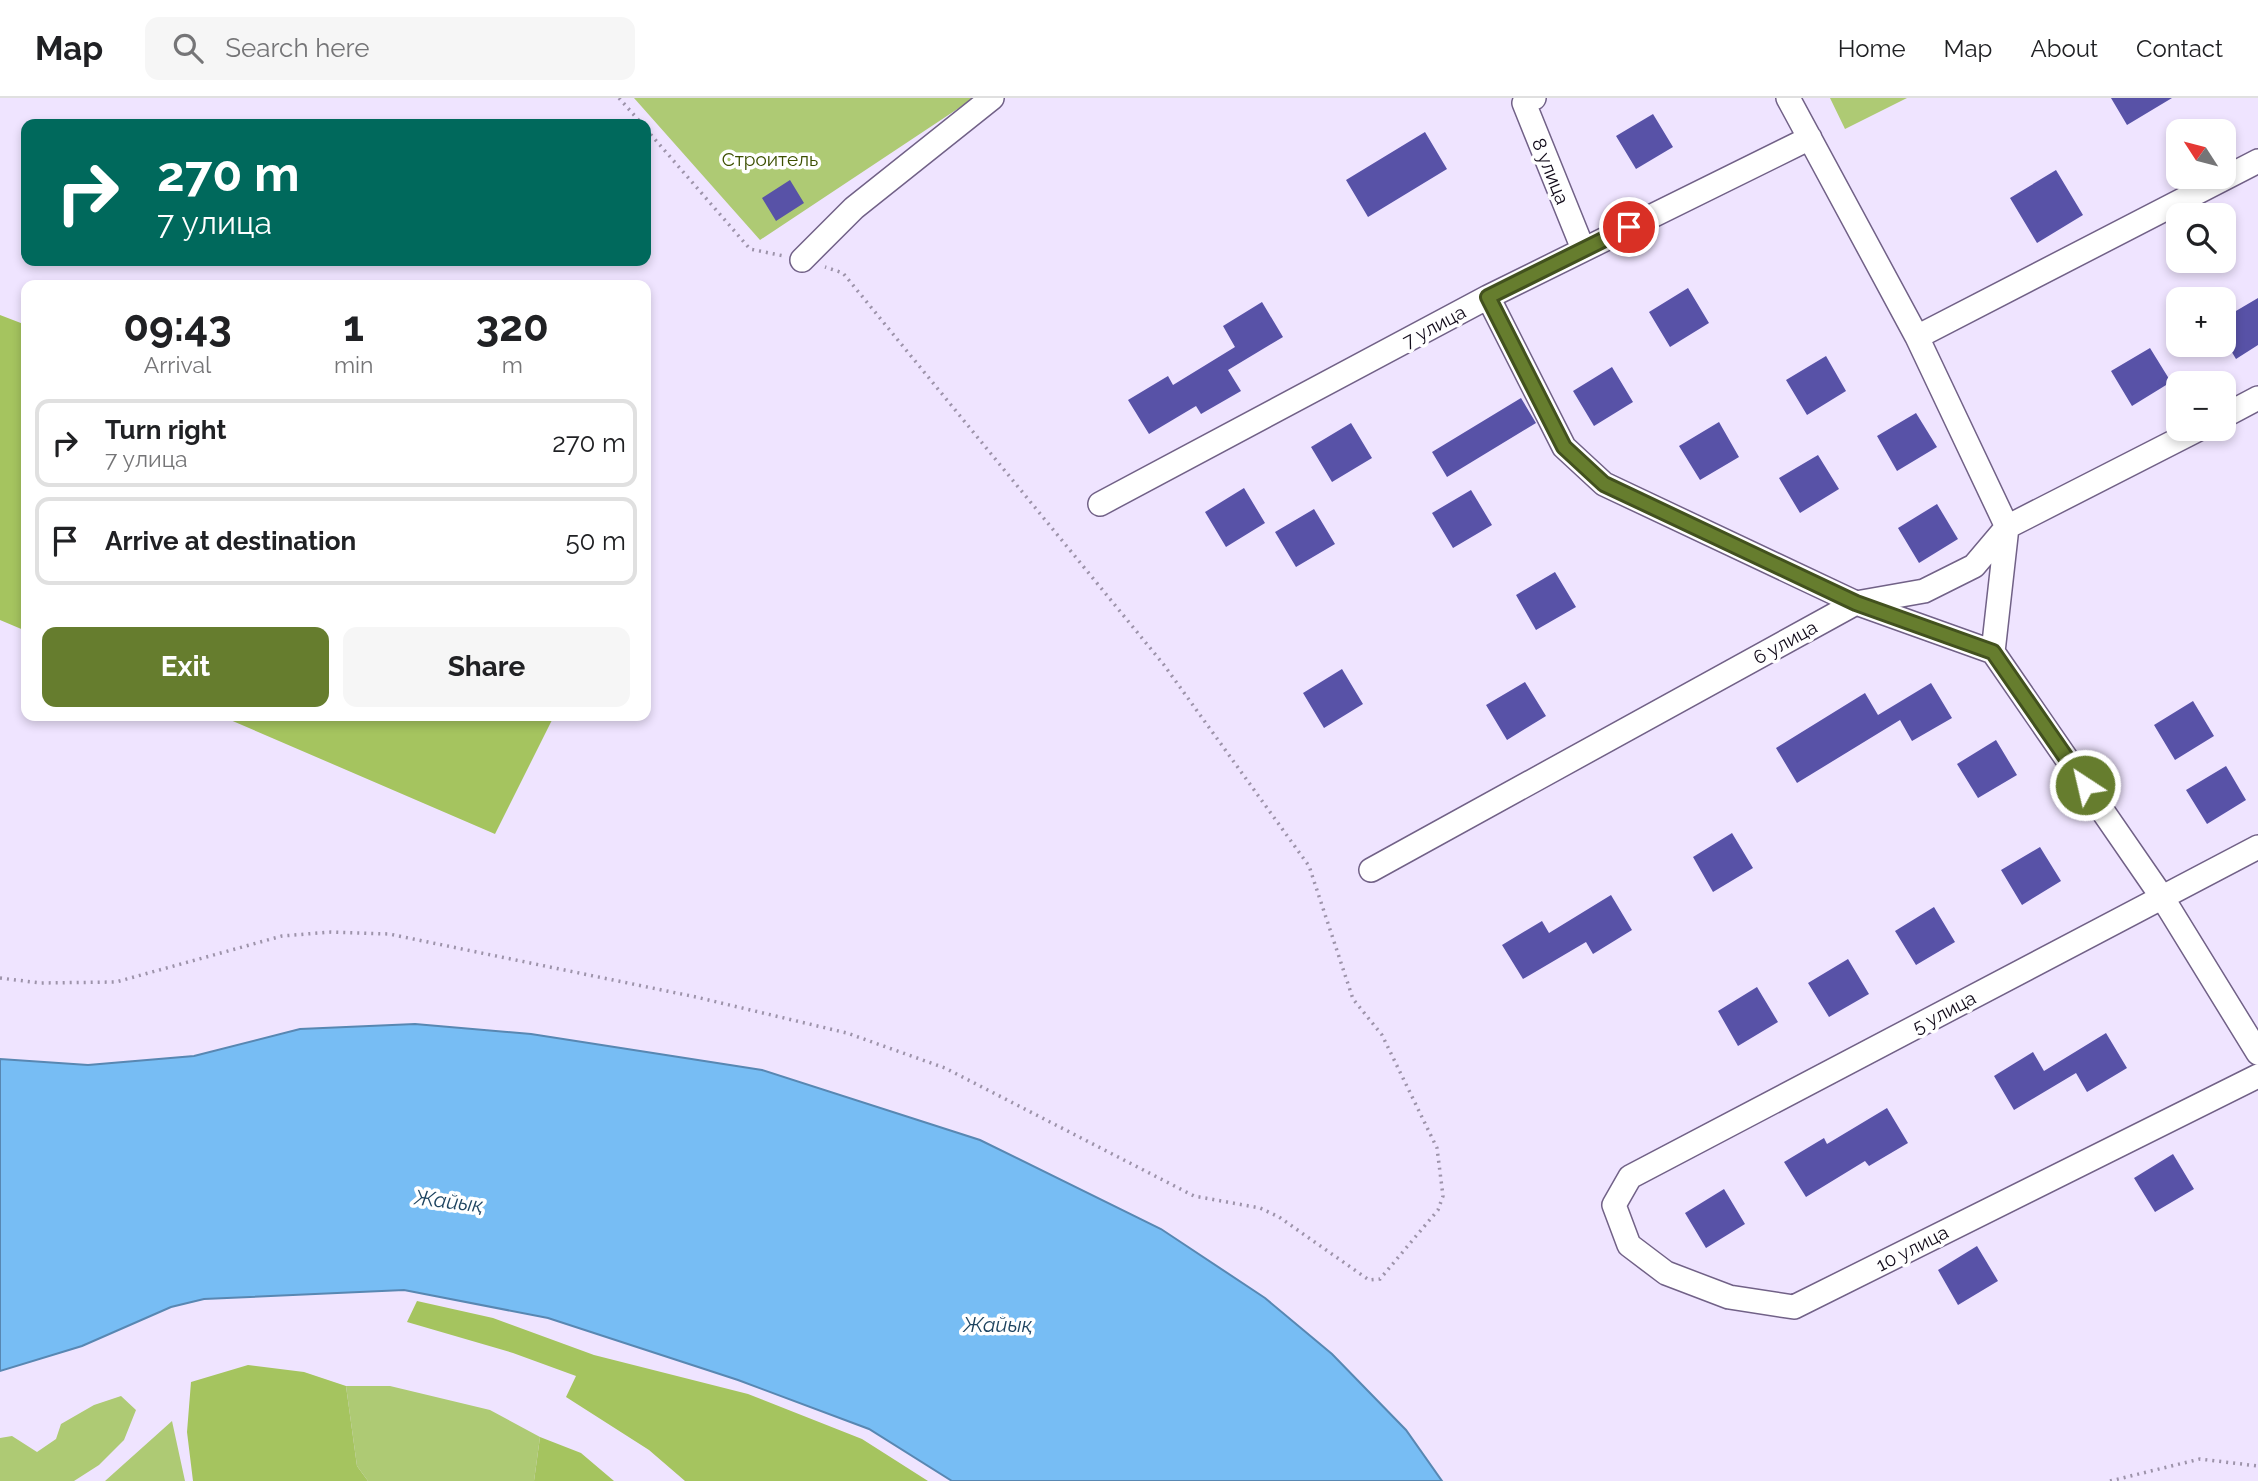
<!DOCTYPE html>
<html lang="en">
<head>
<meta charset="utf-8">
<style>
  :root { --surface:#fff; --page:#f6f6f6; --text:#202124; --muted:#757577; --line:#e0e0e0; --accent:#667d2e }
  body { margin:0; font-family:Raleway,sans-serif; background:var(--page); color:var(--text); height:100vh; display:flex; flex-direction:column; font-size:26px; white-space:nowrap }
  * { box-sizing:border-box; margin:0 }
  p { font-size:23px; color:var(--muted) }
  .icon { flex:none; width:38px; height:38px; fill:none; stroke:currentColor; stroke-width:2; stroke-linecap:round; stroke-linejoin:round }
  .map { position:relative; flex:1; overflow:hidden }
  .panel { position:absolute; left:21px; top:182px; width:630px; height:441px; display:flex; flex-direction:column; background:var(--surface); border-radius:14px; box-shadow:0 4px 10px #0003 }
  .panel>* { flex:none }
  .guide { position:absolute; left:21px; top:21px; width:630px; height:147px; border-radius:14px; box-shadow:0 4px 10px #0003; background:#00695c; color:#fff; overflow:hidden }
  .needle { width:46px; rotate:306deg }
  .fabs { position:absolute; left:2166px; top:21px; display:grid; gap:14px }
  .fabs a { display:grid; place-items:center; width:70px; height:70px; border-radius:14px; background:var(--surface); box-shadow:0 4px 10px #0003; font-size:35px }
  .pin { position:absolute; display:grid; place-items:center; width:60px; height:60px; color:#fff; margin:-30px; border:4px solid #fff; border-radius:50%; box-shadow:0 2px 7px #0007 }
  .me { position:absolute; width:77px; margin:-38px; rotate:325deg; stroke-linejoin:round; filter:drop-shadow(0 0 5px #0008) }
  .turn { display:flex; align-items:center; gap:24px; height:147px; padding:0 21px; font-size:32px }
  .turn .icon { width:91px; height:91px; stroke-width:2.5 }
  .turn b { display:block; font-size:49px; line-height:60px }
  .eta { display:flex; justify-content:space-evenly; align-items:center; height:119px; text-align:center }
  .eta b { font-size:42px; font-weight:700; line-height:49px }
  .button { display:flex; gap:14px; margin-top:auto; padding:14px 21px }
  .button a { flex:1; height:80px; border-radius:14px; background:var(--accent); color:#fff; font-size:28px; font-weight:700; line-height:80px; text-align:center }
  .button a+a { background:var(--page); color:var(--text) }
  ul { padding:0; list-style:none }
  li { display:flex; align-items:center; gap:21px; height:88px; margin:0 14px 10px; padding:0 7px; border:4px solid var(--line); border-radius:14px }
  li div { flex:1 }
  li b { display:block; font-size:26px }
  li em { font-style:normal }
  header { display:flex; align-items:center; gap:42px; box-sizing:border-box; height:98px; padding:0 35px; background:var(--surface); border-bottom:2px solid var(--line) }
  header strong { font-size:33px }
  nav { display:flex; gap:38px; margin-inline-start:auto; font-size:24px }
  .search { width:490px; height:63px; background:var(--page); display:flex; align-items:center; gap:18px; box-sizing:border-box; padding:0 24px; border-radius:14px; color:var(--muted); font-size:26px }
  .map>svg:first-child { display:block }
</style>
</head>
<body>
<header>
<strong>Map</strong>
<div class="search"><svg class="icon" aria-label="search" viewBox="0 0 24 24"><circle cx="10" cy="10" r="6"/><path d="M15 15l6 6"/></svg>Search here</div>
<nav><a>Home</a><a>Map</a><a>About</a><a>Contact</a></nav>
</header>
<div class="map">
<svg width="2258" height="1383" viewBox="0 0 2258 1383">
  <rect width="100%" height="100%" fill="#efe4ff"/>
  <path fill="#aeca74" d="M 634,0 L 974,0 L 760,142 Z
    M 1830,0 L 1907,0 L 1845,31 Z
    M 346,1288 L 390,1288 L 490,1312 L 540,1339 L 534,1383 L 368,1383 L 357,1368 Z
    M 121,1298 L 136,1312 L 124,1342 L 99,1367 L 74,1383 L 0,1383 L 0,1340 L 12,1338 L 37,1354 L 56,1341 L 61,1326 L 94,1307 Z
    M 172,1323 L 185,1383 L 105,1383 Z"/>
  <path fill="#a5c45f" d="M 0,217 L 26,227 L 26,533 L 0,522 Z
    M 221,618 L 554,618 L 495,736 Z
    M 417,1203 L 493,1220 L 594,1257 L 748,1296 L 862,1341 L 928,1383 L 685,1383 L 649,1352 L 566,1299 L 576,1278 L 513,1255 L 407,1224 Z
    M 248,1267 L 304,1274 L 346,1288 L 357,1368 L 368,1383 L 193,1383 L 187,1334 L 191,1284 Z
    M 540,1339 L 581,1355 L 614,1383 L 534,1383 Z"/>
  <path fill="#77bdf4" stroke="#5887b2" stroke-width="2" d="M 415,926 L 531,936 L 762,972 L 980,1042 L 1161,1131 L 1265,1200 L 1332,1256 L 1406,1332 L 1442,1383 L 952,1383 L 869,1331 L 738,1282 L 548,1220 L 404,1192 L 204,1201 L 171,1209 L 82,1248 L 0,1273 L 0,961 L 88,967 L 194,958 L 300,931 Z"/>
  <path fill="#5852a7" d="M 2111,0 L 2172,0 L 2127,27 Z
    M 1653,16 L 1673,49 L 1636,71 L 1616,38 Z
    M 1425,34 L 1447,71 L 1368,119 L 1346,82 Z
    M 2056,72 L 2083,117 L 2037,145 L 2010,100 Z
    M 790,82 L 804,105 L 776,123 L 762,100 Z
    M 1688,190 L 1709,225 L 1670,249 L 1649,214 Z
    M 2258,200 L 2258,247 L 2236,261 L 2224,241 L 2224,220 Z
    M 1262,204 L 1283,239 L 1228,272 L 1241,293 L 1201,316 L 1196,308 L 1149,336 L 1128,302 L 1168,278 L 1173,287 L 1235,249 L 1223,228 Z
    M 2150,250 L 2171,284 L 2132,308 L 2111,273 Z
    M 1826,258 L 1846,293 L 1807,317 L 1786,282 Z
    M 1612,269 L 1633,304 L 1594,328 L 1573,293 Z
    M 1521,300 L 1536,325 L 1447,379 L 1432,354 Z
    M 1916,315 L 1937,349 L 1897,373 L 1877,338 Z
    M 1719,324 L 1739,359 L 1700,382 L 1679,348 Z
    M 1351,325 L 1372,360 L 1332,384 L 1311,349 Z
    M 1818,357 L 1839,391 L 1800,415 L 1779,380 Z
    M 1244,390 L 1265,425 L 1226,449 L 1205,414 Z
    M 1471,392 L 1492,427 L 1453,450 L 1432,415 Z
    M 1937,406 L 1958,441 L 1919,465 L 1898,430 Z
    M 1314,411 L 1335,446 L 1296,469 L 1275,434 Z
    M 1555,474 L 1576,509 L 1536,532 L 1516,497 Z
    M 1342,571 L 1363,606 L 1324,630 L 1303,595 Z
    M 1525,584 L 1546,618 L 1507,642 L 1486,607 Z
    M 1931,585 L 1952,620 L 1912,643 L 1900,622 L 1797,685 L 1776,650 L 1865,595 L 1878,617 Z
    M 2193,603 L 2214,638 L 2175,662 L 2154,627 Z
    M 1996,642 L 2017,677 L 1978,700 L 1957,666 Z
    M 2226,668 L 2246,702 L 2207,726 L 2186,692 Z
    M 1732,735 L 1753,770 L 1713,794 L 1693,759 Z
    M 2040,749 L 2061,783 L 2022,807 L 2001,772 Z
    M 1611,797 L 1632,832 L 1593,856 L 1586,844 L 1523,881 L 1502,847 L 1542,823 L 1549,835 Z
    M 1934,809 L 1955,844 L 1916,867 L 1895,833 Z
    M 1848,861 L 1869,896 L 1829,919 L 1808,885 Z
    M 1757,889 L 1778,924 L 1738,948 L 1718,913 Z
    M 2106,935 L 2127,970 L 2087,994 L 2076,975 L 2014,1012 L 1994,978 L 2033,954 L 2044,973 Z
    M 1887,1010 L 1908,1045 L 1869,1068 L 1865,1063 L 1806,1099 L 1784,1064 L 1824,1040 L 1827,1046 Z
    M 2173,1056 L 2194,1091 L 2155,1114 L 2134,1080 Z
    M 1724,1091 L 1745,1126 L 1706,1150 L 1685,1115 Z
    M 1977,1148 L 1998,1183 L 1958,1207 L 1938,1172 Z"/>
  <g fill="none" stroke-linecap="round" stroke-linejoin="round">
    <g stroke="#716187" stroke-width="26">
      <path id="street" d="M 1534,0 L 1524,5 L 1583,151
        M 1788,0 L 1917,239 L 2007,429 L 1993,554
        M 802,162 L 854,110 L 992,0
        M 1488,199 L 1564,349 L 1604,386 L 1856,505 L 1993,554 L 2162,799 L 2258,955
        M 1917,239 L 2258,63
        M 2224,318 L 2258,300
        M 1100,406 L 1488,199 L 1810,40
        M 2258,749 L 1630,1079 L 1614,1107 L 1629,1147 L 1666,1175 L 1729,1199 L 1794,1209 L 2258,978
        M 1371,772 L 1856,505 L 1924,493 L 1974,468 L 2007,429 L 2199,331"/>
    </g>
    <path stroke="#9d93aa" stroke-width="3.5" stroke-dasharray="2 5" stroke-linecap="butt" d="M 619,0 L 642,26
      M 646,31 L 750,151 L 784,158
      M 0,880 L 40,885 L 116,884 L 282,838 L 331,834 L 389,836 L 696,899 L 847,935 L 945,970 L 1194,1098 L 1260,1110 L 1279,1119 L 1369,1182 L 1380,1181 L 1438,1112 L 1443,1098 L 1437,1050 L 1382,937 L 1353,901 L 1309,768 L 1164,567 L 843,175 L 825,169
      M 2110,1383 L 2200,1361 L 2258,1368"/>
    <use href="#street" stroke="#fff" stroke-width="23"/>
  </g>
  <g fill="none" stroke-linecap="round" stroke-linejoin="round">
    <g stroke="#42511e" stroke-width="18">
      <path id="route" d="M 1629,129 L 1488,199 L 1564,349 L 1604,386 L 1856,505 L 1993,554 L 2085,687"/>
    </g>
    <use href="#route" stroke="#667d2e" stroke-width="12"/>
  </g>
  <g text-anchor="middle" dominant-baseline="central" stroke-width="7" stroke-linejoin="round" paint-order="stroke">
    <g font-size="19" fill="#3c4f00" stroke="#fff">
      <text x="770" y="61">Строитель</text>
    </g>
    <g font-size="19" fill="#110a19" stroke="#fff">
      <text transform="translate(1551 73) rotate(68)">8 улица</text>
      <text transform="translate(1434 228) rotate(-28)">7 улица</text>
      <text transform="translate(1785 544) rotate(-29)">6 улица</text>
      <text transform="translate(1944 914) rotate(-28)">5 улица</text>
      <text transform="translate(1912 1150) rotate(-27)">10 улица</text>
    </g>
    <g font-size="21" font-style="italic" fill="#1e4460" stroke="#fff">
      <text transform="translate(449 1103) rotate(7)">Жайық</text>
      <text x="998" y="1226">Жайық</text>
    </g>
  </g>
</svg>
<div class="fabs">
<a><svg class="needle" viewBox="-14 -14 28 28"><path d="M0-13l5 13h-10z" fill="#e53935"/><path d="M0 13l5-13h-10z" fill="#757577"/></svg></a>
<a><svg class="icon" aria-label="search" viewBox="0 0 24 24"><circle cx="10" cy="10" r="6"/><path d="M15 15l6 6"/></svg></a>
<a>+</a>
<a>−</a>
</div>
<div class="pin" style="left:1629px;top:129px;background:#d93025"><svg class="icon" aria-label="arrive" viewBox="0 0 24 24"><path d="M6 21V4h12l-3 4 3 4H6"/></svg></div>
<svg class="me" style="left:2085px;top:687px" viewBox="-20 -20 40 40"><circle r="17" fill="#667d2e" stroke="#fff" stroke-width="3"/><path d="M0-11L8 9 0 5-8 9z" fill="#fff"/></svg>
<div class="guide">
<div class="turn"><svg class="icon" aria-label="right" viewBox="0 0 24 24"><path d="M7 20v-9h11M14 6l5 5-5 5"/></svg><div><b>270 m</b>7 улица</div></div>
</div>
<section class="panel">
<div class="eta">
<div><b>09:43</b><p>Arrival</p></div>
<div><b>1</b><p>min</p></div>
<div><b>320</b><p>m</p></div>
</div>
<ul>
<li><svg class="icon" aria-label="right" viewBox="0 0 24 24"><path d="M7 20v-9h11M14 6l5 5-5 5"/></svg><div><b>Turn right</b><p>7 улица</p></div><em>270 m</em></li>
<li><svg class="icon" aria-label="arrive" viewBox="0 0 24 24"><path d="M6 21V4h12l-3 4 3 4H6"/></svg><div><b>Arrive at destination</b></div><em>50 m</em></li>
</ul>
<div class="button"><a>Exit</a><a>Share</a></div>
</section>
</div>
</body>
</html>
